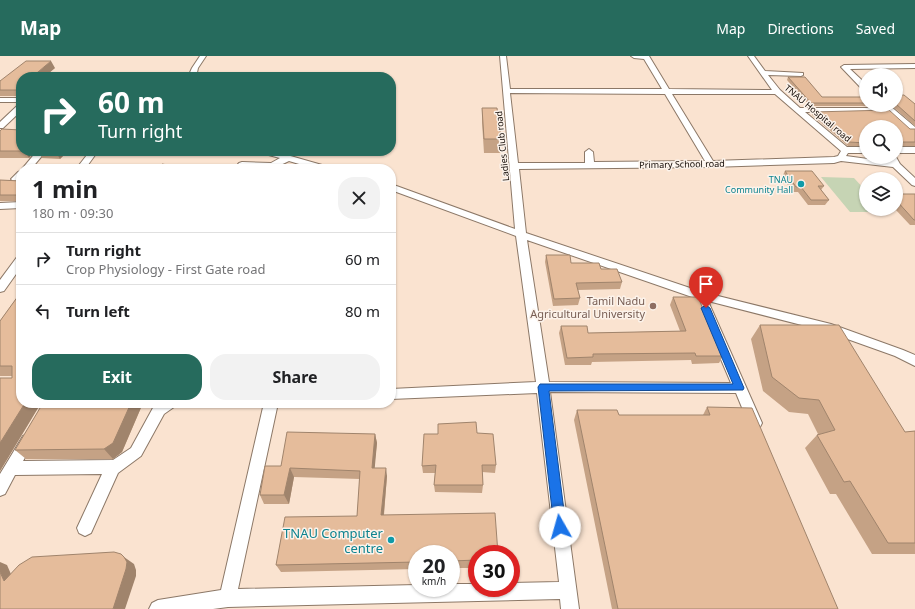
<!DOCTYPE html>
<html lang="en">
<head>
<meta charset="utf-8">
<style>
  :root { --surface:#fff; --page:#f2f2f2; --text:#202124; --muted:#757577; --line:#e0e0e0; --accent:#266b5d }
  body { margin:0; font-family:"Noto Sans",sans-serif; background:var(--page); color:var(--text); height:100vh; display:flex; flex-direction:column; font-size:15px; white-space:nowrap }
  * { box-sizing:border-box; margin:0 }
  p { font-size:13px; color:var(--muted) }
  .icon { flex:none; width:22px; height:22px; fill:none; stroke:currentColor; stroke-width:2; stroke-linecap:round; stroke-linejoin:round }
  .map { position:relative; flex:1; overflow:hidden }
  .details { position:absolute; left:16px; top:108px; width:380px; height:244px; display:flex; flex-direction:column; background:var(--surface); border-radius:16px; box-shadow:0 1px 3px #0004 }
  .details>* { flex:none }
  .guide { position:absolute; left:16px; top:16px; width:380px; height:84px; border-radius:16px; box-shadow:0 1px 3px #0004; background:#266b5d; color:#fff; overflow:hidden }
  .buttons { position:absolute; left:859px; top:12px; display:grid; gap:8px }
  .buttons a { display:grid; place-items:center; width:44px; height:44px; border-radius:50%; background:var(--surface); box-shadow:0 1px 3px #0004; font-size:20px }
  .speed { position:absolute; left:408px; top:489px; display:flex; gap:8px; font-size:20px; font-weight:700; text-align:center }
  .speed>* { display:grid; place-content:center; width:52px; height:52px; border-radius:50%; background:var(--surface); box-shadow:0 1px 3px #0004; line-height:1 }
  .speed small { font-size:10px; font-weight:400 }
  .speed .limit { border:6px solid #d22; background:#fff; color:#111 }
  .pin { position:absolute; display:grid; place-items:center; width:34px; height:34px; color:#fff; margin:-41px -17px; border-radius:50% 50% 50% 0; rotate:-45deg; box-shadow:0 0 4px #0007 }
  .pin .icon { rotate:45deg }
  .me { position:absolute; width:44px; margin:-22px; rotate:353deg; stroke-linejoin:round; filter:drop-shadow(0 0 3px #0008) }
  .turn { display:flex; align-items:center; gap:14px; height:84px; padding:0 16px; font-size:18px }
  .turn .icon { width:52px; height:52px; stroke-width:2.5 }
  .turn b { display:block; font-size:28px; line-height:34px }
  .round { display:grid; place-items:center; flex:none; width:42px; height:42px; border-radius:16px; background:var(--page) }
  .overview { display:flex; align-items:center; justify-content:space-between; height:68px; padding:0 16px }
  h1 { font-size:24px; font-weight:700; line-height:30px }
  .button { display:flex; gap:8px; margin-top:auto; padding:8px 16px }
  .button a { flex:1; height:46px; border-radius:16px; background:var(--accent); color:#fff; font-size:16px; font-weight:700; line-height:46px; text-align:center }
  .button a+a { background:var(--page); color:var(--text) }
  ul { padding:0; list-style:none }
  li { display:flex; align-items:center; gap:12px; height:52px; padding:0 16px; border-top:1px solid var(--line) }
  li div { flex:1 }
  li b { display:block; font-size:15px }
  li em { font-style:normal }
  header { display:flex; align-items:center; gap:24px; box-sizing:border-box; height:56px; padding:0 20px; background:var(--accent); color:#fff }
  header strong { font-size:19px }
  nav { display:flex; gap:22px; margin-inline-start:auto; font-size:14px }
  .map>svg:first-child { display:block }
</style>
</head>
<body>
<header>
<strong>Map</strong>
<nav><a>Map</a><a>Directions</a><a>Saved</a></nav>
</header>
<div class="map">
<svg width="915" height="553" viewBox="0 0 915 553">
  <rect width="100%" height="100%" fill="#fae3d0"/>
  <path fill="#c6d4b4" d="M 821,121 L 854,122 L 866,135 L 866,153 L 881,153 L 883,156 L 850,156 Z"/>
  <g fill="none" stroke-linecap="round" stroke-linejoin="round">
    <g stroke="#8c7867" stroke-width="2">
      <path id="street" d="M 200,0 L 206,0 L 198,12 L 196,21 L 188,21 L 192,12 Z
        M 500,0 L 506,0 L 510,33 L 662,33 L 644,3 L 634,2 L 631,0 L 649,0 L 669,33 L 772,34 L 748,0 L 754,0 L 765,15 L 803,17 L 803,19 L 801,20 L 768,19 L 780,34 L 800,52 L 883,52 L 880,49 L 889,49 L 915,71 L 915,75 L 909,75 L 888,56 L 805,56 L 847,91 L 866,91 L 866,97 L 848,97 L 846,100 L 890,106 L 888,101 L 896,101 L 900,108 L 915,122 L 915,130 L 912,129 L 893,111 L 841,105 L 834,107 L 711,111 L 519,113 L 526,177 L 702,236 L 831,268 L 903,294 L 915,299 L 915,310 L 895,300 L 825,275 L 708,245 L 762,367 L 760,371 L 755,373 L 750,371 L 736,337 L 550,336 L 579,553 L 561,553 L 560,543 L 228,551 L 213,553 L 149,553 L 152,547 L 158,544 L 221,534 L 264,347 L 278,347 L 238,533 L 417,529 L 417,532 L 451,532 L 451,528 L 477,528 L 477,532 L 511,532 L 511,527 L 559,526 L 537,337 L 391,343 L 391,333 L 536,326 L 516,180 L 391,134 L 391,128 L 515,173 ZM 510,37 L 665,38 L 705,105 L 594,106 L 593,96 L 589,93 L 585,96 L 585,107 L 518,107 ZM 672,38 L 775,38 L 841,95 L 838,100 L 834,101 L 713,105 ZM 527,184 L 695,242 L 731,327 L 549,326 Z
        M 915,8 L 915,12 L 850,13 L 866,28 L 866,34 L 863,34 L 841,11 L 844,9 Z
        M 0,42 L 21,42 L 21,46 L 0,46 Z
        M 18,49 L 21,49 L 21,55 L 3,72 L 0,72 L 0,66 Z
        M 896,91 L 915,91 L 915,97 L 896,97 Z
        M 37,95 L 46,95 L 31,113 L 22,113 Z
        M 90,95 L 98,95 L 85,113 L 76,113 Z
        M 260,95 L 273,95 L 329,111 L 330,113 L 316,113 L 289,105 L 272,113 L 234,113 L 239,107 L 242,106 L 271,107 L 280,102 L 261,97 Z
        M 21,115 L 21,126 L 13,125 L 11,123 L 18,116 Z
        M 21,146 L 21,152 L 0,153 L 0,147 Z
        M 21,200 L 21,211 L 4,235 L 0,236 L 0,224 L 17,201 Z
        M 159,347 L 176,347 L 174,351 L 164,358 L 141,400 L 118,417 L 91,477 L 85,480 L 79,477 L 77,472 L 102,418 L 15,419 L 5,438 L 0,440 L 0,418 L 23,380 L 28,378 L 33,380 L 35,384 L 23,405 L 113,404 L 131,392 L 154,350 Z"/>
    </g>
    <use href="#street" fill="#fff" fill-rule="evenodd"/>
  </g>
  <path fill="#c5a285" d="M 55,12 L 44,21 L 21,21 L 21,40 L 0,40 L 0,25 Z
    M 788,21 L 822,41 L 866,41 L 866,49 L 880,49 L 879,50 L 810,50 L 787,24 Z
    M 896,39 L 915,48 L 915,70 L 891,49 L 896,49 Z
    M 482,52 L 501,83 L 500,97 L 484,97 L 482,66 Z
    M 813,56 L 910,73 L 915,73 L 915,90 L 896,90 L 896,71 L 866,71 L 866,90 L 848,90 L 812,59 Z
    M 0,75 L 35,95 L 29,102 L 0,102 Z
    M 38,95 L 68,95 L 60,103 L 42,102 Z
    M 785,115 L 824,130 L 821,134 L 829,144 L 825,149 L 808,149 L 798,136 L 793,136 L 782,121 Z
    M 0,124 L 21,125 L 21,145 L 0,145 Z
    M 896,138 L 915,138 L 915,169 L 910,169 L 895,153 L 896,153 Z
    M 546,199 L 571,207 L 601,213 L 622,226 L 620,233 L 578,234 L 580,242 L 578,249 L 553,250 L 545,206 Z
    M 21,236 L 21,347 L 41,347 L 0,415 L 0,322 L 12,322 L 12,320 L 0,320 L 0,265 Z
    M 673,241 L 723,300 L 719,307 L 692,308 L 691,304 L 592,306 L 591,309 L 565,309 L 559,277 L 561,270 L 588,277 L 680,275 L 670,249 Z
    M 760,269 L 905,376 L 915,375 L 915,498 L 872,498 L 836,438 L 830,438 L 805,392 L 817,379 L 818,378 L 808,358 L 789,356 L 763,335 L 751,283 Z
    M 43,347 L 143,347 L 122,396 L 113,403 L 26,403 L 15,394 Z
    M 707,351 L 838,553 L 612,553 L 574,364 L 577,354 L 619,359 L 703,359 Z
    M 477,377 L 496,409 L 495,417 L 482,416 L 483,429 L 482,437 L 435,436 L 434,429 L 435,417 L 423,417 L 422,410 Z
    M 375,378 L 377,387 L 374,412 L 387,420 L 384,459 L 477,498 L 477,512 L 451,512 L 451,498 L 417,498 L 417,513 L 281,516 L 276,509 L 357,460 L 360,423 L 294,421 L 289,448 L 264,448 L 260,439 L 281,410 Z"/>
  <path fill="#a0846c" d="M 51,5 L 55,12 L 44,21 L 32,21 Z
    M 21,30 L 21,40 L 17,34 Z
    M 25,95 L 35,95 L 29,102 Z
    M 57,95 L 68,95 L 60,103 L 56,96 Z
    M 21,136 L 21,144 L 18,139 Z
    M 25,347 L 41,347 L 0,415 L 0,387 Z
    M 131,347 L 143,347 L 122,396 L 113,403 L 104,393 Z
    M 375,378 L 377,387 L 374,420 L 372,412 Z
    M 290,412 L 294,421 L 289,448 L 284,439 Z
    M 386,412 L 387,420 L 383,467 L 381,459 Z
    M 124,501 L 134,508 L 136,514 L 136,520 L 125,553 L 113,553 Z
    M 0,506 L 7,509 L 17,532 L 4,525 L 0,516 Z"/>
  <path fill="#e5bc9b" stroke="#a0846c" d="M 26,5 L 51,5 L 32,21 L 21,21 L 21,30 L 17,34 L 0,34 L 0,25 Z
    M 788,21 L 805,21 L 822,41 L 866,41 L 866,47 L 811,47 Z
    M 896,39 L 904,39 L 915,48 L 915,65 L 896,48 Z
    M 482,52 L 497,52 L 501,83 L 484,83 Z
    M 889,54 L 910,73 L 915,73 L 915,86 L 898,86 L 896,88 L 896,71 L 866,71 L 866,87 L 849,86 L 813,56 Z
    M 2,73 L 21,74 L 21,95 L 25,95 L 0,95 L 0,75 Z
    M 38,95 L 57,95 L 56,96 Z
    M 162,108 L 190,113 L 157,113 Z
    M 785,115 L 812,115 L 824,130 L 818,130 L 829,144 L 811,144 L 801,131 L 796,131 Z
    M 0,124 L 21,125 L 21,136 L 18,139 L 0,139 Z
    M 896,138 L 915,138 L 915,164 L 914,164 L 896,144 Z
    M 546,199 L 570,199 L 571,207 L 599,207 L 601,213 L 617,213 L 622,226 L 576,227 L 580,242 L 554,243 Z
    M 21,236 L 21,347 L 25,347 L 0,387 L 0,322 L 12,322 L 12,310 L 0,310 L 0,265 Z
    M 673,241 L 698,241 L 723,300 L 696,300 L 695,297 L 593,298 L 593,301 L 567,302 L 561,270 L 587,270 L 588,277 L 686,275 Z
    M 760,269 L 839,269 L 905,376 L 915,375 L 915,487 L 888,487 L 850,425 L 844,426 L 817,379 L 835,374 L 819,344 L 799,342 L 772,321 Z
    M 43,347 L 131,347 L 113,387 L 104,393 L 15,394 Z
    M 707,351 L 752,352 L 838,553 L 618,553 L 577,354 L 617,354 L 619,359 L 710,359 Z
    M 476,366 L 477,377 L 493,378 L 496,409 L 482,409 L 483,429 L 434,429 L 436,409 L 422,410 L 424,378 L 438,378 L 438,368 Z
    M 287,376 L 375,378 L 372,412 L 386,412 L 381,459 L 495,457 L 498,498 L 477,498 L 477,504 L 451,505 L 451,498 L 417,498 L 417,506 L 276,509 L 285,461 L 357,460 L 360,415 L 290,412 L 284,439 L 260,439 L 265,410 L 281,410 Z
    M 114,496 L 121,498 L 124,501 L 127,506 L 126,513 L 113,553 L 0,553 L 0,516 L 4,525 L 19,509 L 32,501 Z"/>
  <path fill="#1a73e8" stroke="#114b97" d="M 706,249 L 710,252 L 744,332 L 743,334 L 549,335 L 566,471 L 565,475 L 560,477 L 556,475 L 554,471 L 538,331 L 540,328 L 733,328 L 701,252 Z"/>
  <g fill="#0f9aa8" stroke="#fcf3eb" stroke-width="1.5">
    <circle cx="801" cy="128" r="4"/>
    <circle cx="391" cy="484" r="4"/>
  </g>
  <circle fill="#8d6e63" stroke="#fcf3eb" stroke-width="1.5" cx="653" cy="250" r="4"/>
  <g text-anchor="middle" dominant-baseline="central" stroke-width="3" stroke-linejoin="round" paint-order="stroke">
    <g font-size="9" fill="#110904" stroke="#fcf3eb">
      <text transform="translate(818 57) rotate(40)">TNAU Hospital road</text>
      <text transform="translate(502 90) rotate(-96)">Ladies Club road</text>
      <text transform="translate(682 108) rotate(-1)">Primary School road</text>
    </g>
    <g font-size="9" fill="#0d838f" stroke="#fcf3eb" text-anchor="end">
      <text x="793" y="123">TNAU<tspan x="793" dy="10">Community Hall</tspan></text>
    </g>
    <g font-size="11" fill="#785e54" stroke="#fcf3eb" text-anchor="end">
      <text x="645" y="244">Tamil Nadu<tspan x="645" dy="13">Agricultural University</tspan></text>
    </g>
    <g font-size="13" fill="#0d838f" stroke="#fcf3eb" text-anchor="end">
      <text x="383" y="477">TNAU Computer<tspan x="383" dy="15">centre</tspan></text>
    </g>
  </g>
</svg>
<div class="buttons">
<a><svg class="icon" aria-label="sound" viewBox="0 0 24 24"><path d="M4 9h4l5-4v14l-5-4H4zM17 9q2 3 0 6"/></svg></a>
<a><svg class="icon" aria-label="search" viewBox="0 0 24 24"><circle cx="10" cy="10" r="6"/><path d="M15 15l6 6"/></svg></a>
<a><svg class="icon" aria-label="layers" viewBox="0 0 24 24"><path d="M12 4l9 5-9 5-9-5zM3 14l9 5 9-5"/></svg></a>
</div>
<div class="speed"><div>20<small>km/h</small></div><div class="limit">30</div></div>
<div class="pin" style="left:706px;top:252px;background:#d93025"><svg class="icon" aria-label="arrive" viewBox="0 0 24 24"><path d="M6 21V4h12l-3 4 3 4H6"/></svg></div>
<svg class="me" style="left:560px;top:471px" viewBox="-20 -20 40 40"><circle r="19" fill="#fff"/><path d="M0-13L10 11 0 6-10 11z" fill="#1a73e8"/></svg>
<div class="guide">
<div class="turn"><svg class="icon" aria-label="right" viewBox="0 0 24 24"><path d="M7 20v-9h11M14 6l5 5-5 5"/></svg><div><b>60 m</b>Turn right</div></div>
</div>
<section class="details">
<div class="overview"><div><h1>1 min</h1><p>180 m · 09:30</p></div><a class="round"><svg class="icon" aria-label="close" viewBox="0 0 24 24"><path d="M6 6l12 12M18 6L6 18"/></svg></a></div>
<ul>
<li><svg class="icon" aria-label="right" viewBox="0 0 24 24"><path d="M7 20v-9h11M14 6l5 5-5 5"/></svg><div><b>Turn right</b><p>Crop Physiology - First Gate road</p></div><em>60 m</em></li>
<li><svg class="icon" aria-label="left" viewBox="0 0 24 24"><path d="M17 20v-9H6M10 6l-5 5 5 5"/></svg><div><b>Turn left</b></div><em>80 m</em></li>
</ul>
<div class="button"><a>Exit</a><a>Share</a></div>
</section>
</div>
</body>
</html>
